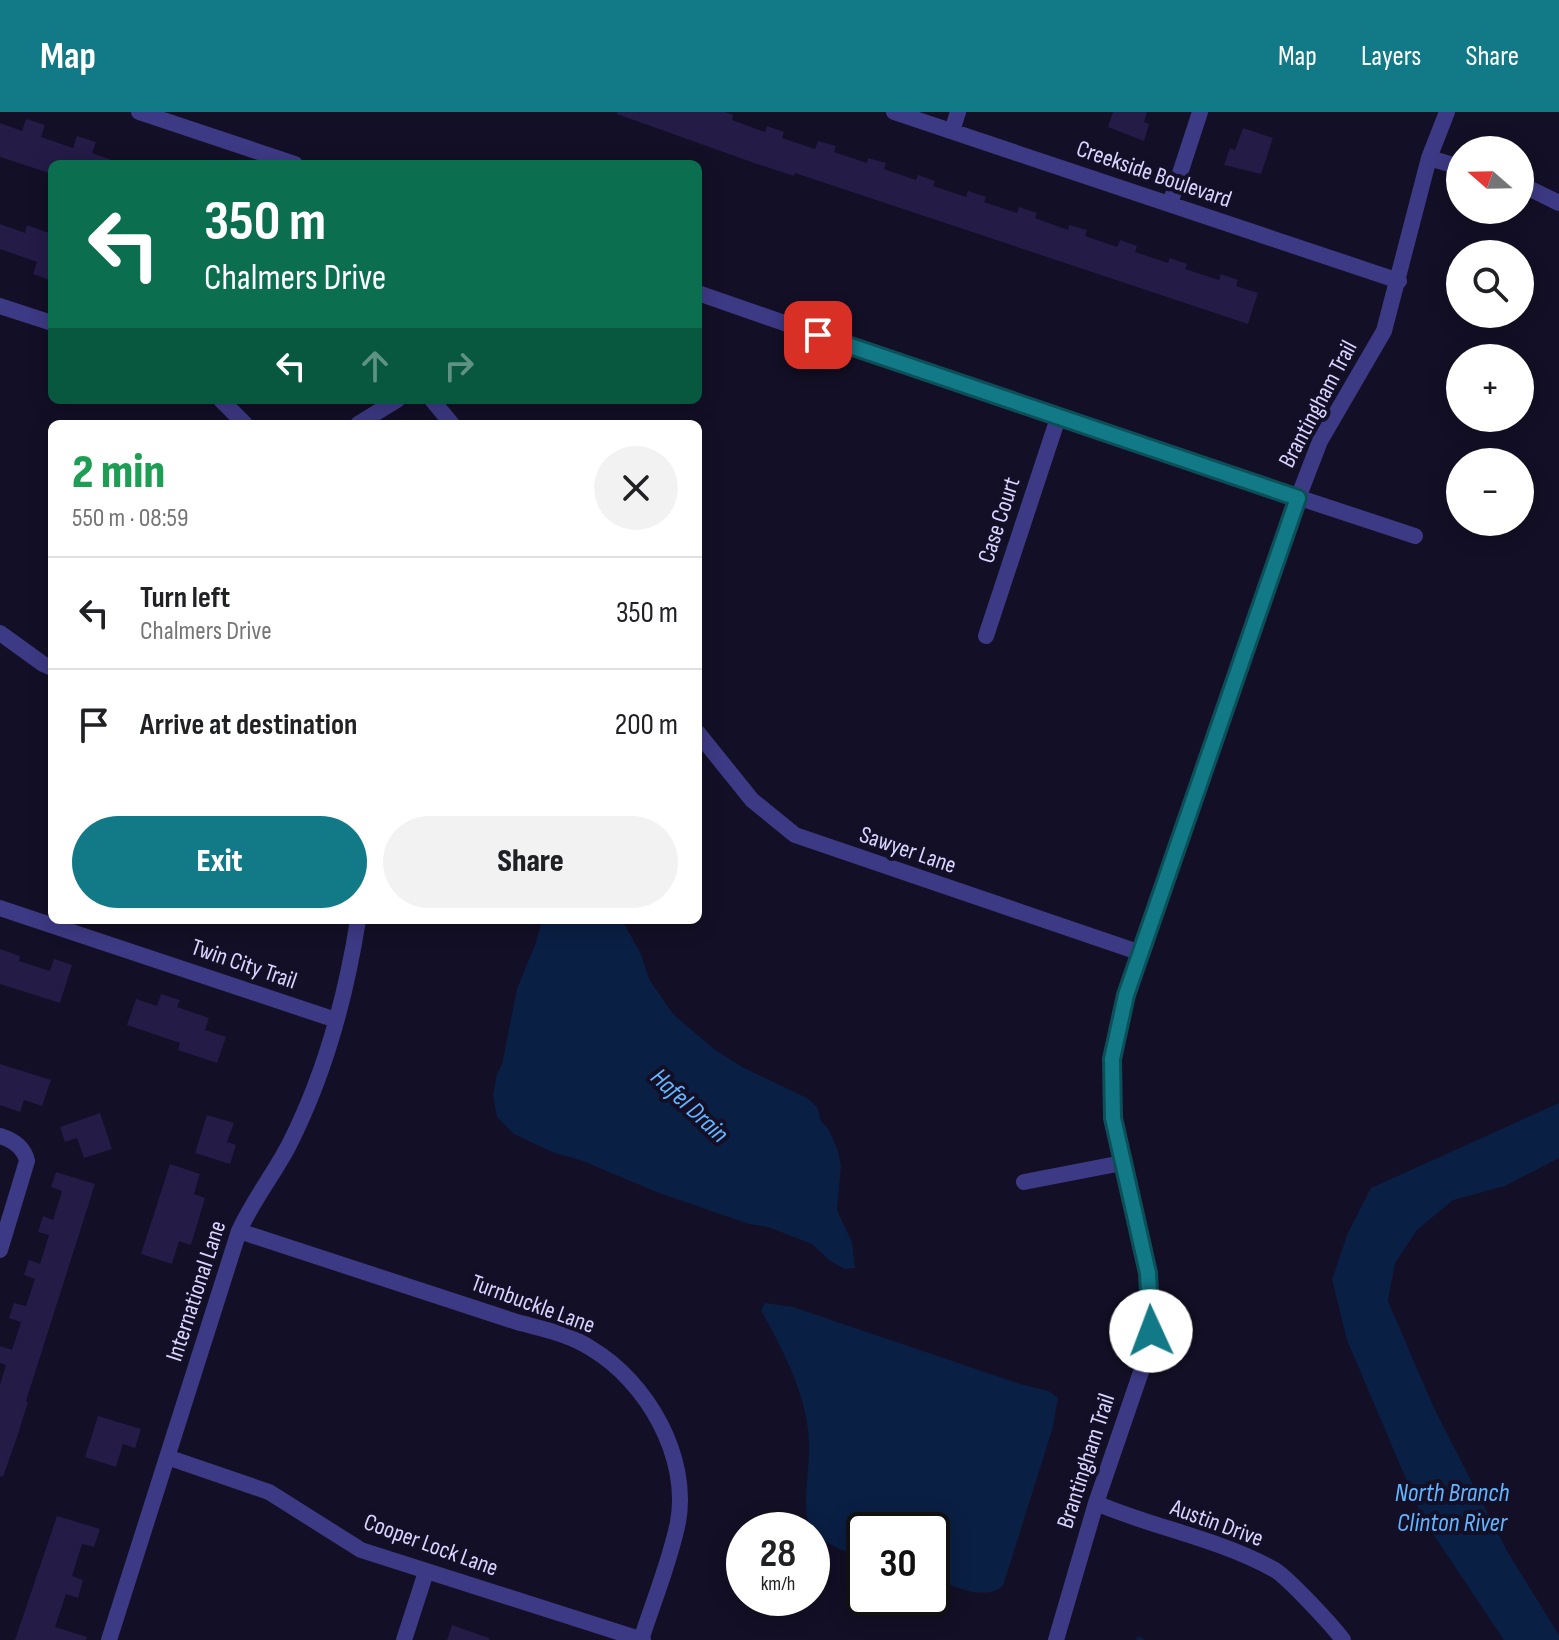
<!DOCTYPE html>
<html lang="en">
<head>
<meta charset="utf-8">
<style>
  :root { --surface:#fff; --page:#f2f2f2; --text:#202124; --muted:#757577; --line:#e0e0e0; --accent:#127987 }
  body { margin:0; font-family:"Sofia Sans Condensed",sans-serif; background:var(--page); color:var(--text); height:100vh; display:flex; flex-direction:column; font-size:30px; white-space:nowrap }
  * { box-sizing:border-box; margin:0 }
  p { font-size:26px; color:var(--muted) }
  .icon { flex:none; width:44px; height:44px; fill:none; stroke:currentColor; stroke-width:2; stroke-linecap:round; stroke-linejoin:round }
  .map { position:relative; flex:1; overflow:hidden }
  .panel { position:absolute; left:48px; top:308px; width:654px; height:504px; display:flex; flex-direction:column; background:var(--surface); border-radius:12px; box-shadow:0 4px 20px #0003 }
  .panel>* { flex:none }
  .hud { position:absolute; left:48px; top:48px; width:654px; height:244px; border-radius:12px; box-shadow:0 4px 20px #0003; background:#0b6e4f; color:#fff; overflow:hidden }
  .needle { width:52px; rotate:290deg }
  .buttons { position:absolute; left:1446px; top:24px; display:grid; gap:16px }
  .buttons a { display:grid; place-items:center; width:88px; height:88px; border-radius:50%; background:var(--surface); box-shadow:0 4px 20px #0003; font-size:40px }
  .speed { position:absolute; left:726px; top:1400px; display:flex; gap:16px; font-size:40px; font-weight:700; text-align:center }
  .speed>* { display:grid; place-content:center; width:104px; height:104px; border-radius:50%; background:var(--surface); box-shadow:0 4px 20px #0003; line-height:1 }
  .speed small { font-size:20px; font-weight:400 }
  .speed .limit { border:4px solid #111; border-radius:12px; background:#fff; color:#111 }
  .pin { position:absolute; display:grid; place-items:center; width:68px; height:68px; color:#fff; margin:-34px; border-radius:16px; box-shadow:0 4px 12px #0006 }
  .me { position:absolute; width:88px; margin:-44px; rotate:358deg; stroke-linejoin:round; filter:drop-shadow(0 0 6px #0008) }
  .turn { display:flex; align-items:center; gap:28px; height:168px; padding:0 24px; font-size:36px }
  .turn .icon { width:104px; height:104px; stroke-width:2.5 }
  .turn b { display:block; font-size:56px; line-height:68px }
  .lanes { display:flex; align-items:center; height:76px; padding:0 24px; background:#0003; justify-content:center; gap:40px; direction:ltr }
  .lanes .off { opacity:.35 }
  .round { display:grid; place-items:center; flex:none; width:84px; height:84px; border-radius:42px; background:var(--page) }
  .summary { display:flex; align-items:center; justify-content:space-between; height:136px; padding:0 24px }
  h1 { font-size:48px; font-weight:800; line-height:60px; color:#1e9e55 }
  .action { display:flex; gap:16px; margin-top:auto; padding:16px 24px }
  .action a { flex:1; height:92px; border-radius:48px; background:var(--accent); color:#fff; font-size:32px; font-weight:800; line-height:92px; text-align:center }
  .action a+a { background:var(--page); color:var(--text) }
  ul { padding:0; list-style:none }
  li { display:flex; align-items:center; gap:24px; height:112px; padding:0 24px; border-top:2px solid var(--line) }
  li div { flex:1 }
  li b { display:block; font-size:30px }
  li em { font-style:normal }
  header { display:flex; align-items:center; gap:48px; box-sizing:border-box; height:112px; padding:0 40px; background:var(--accent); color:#fff }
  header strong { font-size:38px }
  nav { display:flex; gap:44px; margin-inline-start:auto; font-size:28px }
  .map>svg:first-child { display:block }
</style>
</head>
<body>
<header>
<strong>Map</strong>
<nav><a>Map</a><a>Layers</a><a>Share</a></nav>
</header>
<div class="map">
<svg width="1559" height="1528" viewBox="0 0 1559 1528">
  <rect width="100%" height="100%" fill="#130f26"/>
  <path fill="#0a1f44" d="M 542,808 L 622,808 L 641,842 L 649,867 L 673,902 L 714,937 L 742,955 L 807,986 L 817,995 L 821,1009 L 829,1018 L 838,1039 L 841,1054 L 837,1098 L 852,1130 L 855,1156 L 845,1157 L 830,1149 L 812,1132 L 768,1115 L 749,1112 L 659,1081 L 583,1049 L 552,1040 L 514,1022 L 497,1005 L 493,983 L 497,962 L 502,952 L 517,877 L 535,833 Z
    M 1559,991 L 1559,1046 L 1505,1074 L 1453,1088 L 1417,1118 L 1395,1151 L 1388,1189 L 1433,1294 L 1507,1439 L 1559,1523 L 1559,1528 L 1504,1528 L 1423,1407 L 1347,1228 L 1332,1167 L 1348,1121 L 1371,1076 Z
    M 765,1191 L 793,1195 L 1020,1272 L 1049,1279 L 1058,1286 L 1053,1315 L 1003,1474 C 982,1490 955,1474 932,1466 L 932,1418 L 864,1418 L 864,1445 L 839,1437 L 812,1422 C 800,1396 810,1363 809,1332 C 808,1284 783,1239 761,1198 Z"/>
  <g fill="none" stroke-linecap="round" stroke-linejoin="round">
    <path stroke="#0a1f44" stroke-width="5" d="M 1139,1527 L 1141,1528"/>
  </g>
  <path fill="#241b47" d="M 617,0 L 725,0 L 733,3 L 732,8 L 765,20 L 767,14 L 784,20 L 782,26 L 815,37 L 818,29 L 836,34 L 834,40 L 867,51 L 868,46 L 886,51 L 884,57 L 916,68 L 918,63 L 935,69 L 933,74 L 966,85 L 968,79 L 986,85 L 984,90 L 1017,101 L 1019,95 L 1037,101 L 1035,106 L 1068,118 L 1069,113 L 1087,118 L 1085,124 L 1117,135 L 1120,128 L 1137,134 L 1135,140 L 1168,151 L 1170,146 L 1187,152 L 1185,157 L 1219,168 L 1221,162 L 1238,168 L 1236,174 L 1258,181 L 1248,212 L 795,61 L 794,64 L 757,52 L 617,2 Z
    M 1113,0 L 1147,0 L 1144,10 L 1149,12 L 1144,29 L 1108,15 Z
    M 26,7 L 45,13 L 41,25 L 73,36 L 77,24 L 96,30 L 92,41 L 117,50 L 116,52 L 52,52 L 52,62 L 0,45 L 0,11 L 22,19 Z
    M 1243,16 L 1273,26 L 1261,62 L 1224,53 L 1230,36 L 1235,38 Z
    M 0,112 L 25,121 L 27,113 L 52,122 L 52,169 L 33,162 L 37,150 L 0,137 Z
    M 0,837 L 20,844 L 19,849 L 50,859 L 54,847 L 72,853 L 60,891 L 0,872 Z
    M 161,882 L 180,888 L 177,895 L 209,906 L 205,918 L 226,925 L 217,951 L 178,938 L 180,931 L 127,913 L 136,887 L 157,894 Z
    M 0,952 L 51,968 L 42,994 L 24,988 L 20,1000 L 0,993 Z
    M 100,1001 L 112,1037 L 84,1046 L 77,1026 L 65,1030 L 60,1015 Z
    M 207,1003 L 234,1011 L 227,1030 L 236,1033 L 230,1052 L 195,1041 Z
    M 170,1052 L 200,1062 L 194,1082 L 205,1086 L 191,1133 L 179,1129 L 172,1152 L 141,1142 Z
    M 56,1060 L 95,1072 L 26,1289 L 28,1290 L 17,1325 L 3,1365 L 0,1364 L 0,1273 L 6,1253 L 0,1251 L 0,1234 L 12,1238 L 21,1210 L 9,1206 L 14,1191 L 26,1194 L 35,1167 L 24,1163 L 29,1148 L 40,1152 L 49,1123 L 38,1120 L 43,1104 L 53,1108 L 62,1079 L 51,1075 Z
    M 98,1304 L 141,1317 L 135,1336 L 123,1332 L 116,1355 L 85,1345 Z
    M 57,1404 L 100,1417 L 94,1435 L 82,1432 L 72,1464 L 83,1468 L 78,1486 L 66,1482 L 55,1515 L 87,1525 L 86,1528 L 15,1528 Z
    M 452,1513 L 489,1526 L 489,1528 L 447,1528 Z"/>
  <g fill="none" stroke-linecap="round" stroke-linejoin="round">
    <path stroke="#3d3a85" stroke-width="16" d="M 139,0 L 295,52
      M 894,0 L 1399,169
      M 952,19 L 958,0
      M 1429,46 L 1460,55
      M 1520,72 L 1559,91
      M 1170,92 L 1200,0
      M 698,181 L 1058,306 L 1415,424
      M 0,194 L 52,211
      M 221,288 L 245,312
      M 432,288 L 452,312
      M 358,312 L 397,288
      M 0,521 L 43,552 L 52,556
      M 986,524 L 1058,306
      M 698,621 L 752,688 L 795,723 L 1141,841
      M 0,796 L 336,908
      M 0,1024 C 13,1028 24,1035 27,1049 L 0,1138
      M 1024,1070 L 1122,1051
      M 239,1119 L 517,1210 C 543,1217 570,1222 592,1237 C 647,1270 690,1345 678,1410 C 670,1450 653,1490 641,1528
      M 167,1345 L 269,1380 L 361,1438 L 643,1528
      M 1096,1391 C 1154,1416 1220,1427 1275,1458 C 1288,1466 1333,1514 1343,1528
      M 109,1528 L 239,1119 C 253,1088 274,1062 289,1033 C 324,964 346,884 358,808
      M 404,1528 L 426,1460
      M 1056,1528 L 1096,1391 L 1143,1254 L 1151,1219 L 1148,1161 L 1113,1006 L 1112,947 L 1126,883 L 1298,386 L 1320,329 L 1384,219 L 1429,46 L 1447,0"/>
  </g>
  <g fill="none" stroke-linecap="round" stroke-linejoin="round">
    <g stroke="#0c4f58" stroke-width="20">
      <path id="route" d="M 818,223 L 1298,386 L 1126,883 L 1112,947 L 1113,1006 L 1148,1161 L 1151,1219"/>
    </g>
    <use href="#route" stroke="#127987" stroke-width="14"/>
  </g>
  <g text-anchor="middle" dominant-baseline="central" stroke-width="8" stroke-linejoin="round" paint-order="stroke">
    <g font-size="24" fill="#d9d4ff" stroke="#130f26">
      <text transform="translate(1154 62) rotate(19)">Creekside Boulevard</text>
      <text transform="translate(1318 292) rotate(-62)">Brantingham Trail</text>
      <text transform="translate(999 408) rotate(-72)">Case Court</text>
      <text transform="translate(908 738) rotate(19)">Sawyer Lane</text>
      <text transform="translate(244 852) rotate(19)">Twin City Trail</text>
      <text transform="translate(196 1179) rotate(-72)">International Lane</text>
      <text transform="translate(533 1192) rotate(20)">Turnbuckle Lane</text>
      <text transform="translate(1086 1349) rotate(-72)">Brantingham Trail</text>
      <text transform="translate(1217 1411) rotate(20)">Austin Drive</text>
      <text transform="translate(431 1433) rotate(20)">Cooper Lock Lane</text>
    </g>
    <g font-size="26" font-style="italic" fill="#62b6ff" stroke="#130f26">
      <text transform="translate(689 994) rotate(43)">Hafel Drain</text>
      <text x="1452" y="1381">North Branch<tspan x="1452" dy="30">Clinton River</tspan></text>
    </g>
  </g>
</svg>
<div class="buttons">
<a><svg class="needle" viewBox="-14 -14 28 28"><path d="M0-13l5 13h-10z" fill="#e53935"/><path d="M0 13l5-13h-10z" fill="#757577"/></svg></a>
<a><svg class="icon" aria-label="search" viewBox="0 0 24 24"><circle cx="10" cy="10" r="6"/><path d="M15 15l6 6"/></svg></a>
<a>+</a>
<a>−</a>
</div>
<div class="speed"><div>28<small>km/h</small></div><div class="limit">30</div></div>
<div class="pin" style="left:818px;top:223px;background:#d93025"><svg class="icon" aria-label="arrive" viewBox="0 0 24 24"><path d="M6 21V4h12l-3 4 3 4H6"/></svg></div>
<svg class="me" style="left:1151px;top:1219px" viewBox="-20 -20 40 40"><circle r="19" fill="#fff"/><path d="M0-13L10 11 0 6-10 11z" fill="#127987"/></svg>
<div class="hud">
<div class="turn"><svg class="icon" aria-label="left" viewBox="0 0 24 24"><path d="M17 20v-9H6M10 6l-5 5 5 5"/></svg><div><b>350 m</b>Chalmers Drive</div></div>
<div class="lanes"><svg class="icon" aria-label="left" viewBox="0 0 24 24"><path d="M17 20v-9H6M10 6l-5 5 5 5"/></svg><svg class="icon off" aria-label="ahead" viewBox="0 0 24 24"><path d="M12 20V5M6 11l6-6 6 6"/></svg><svg class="icon off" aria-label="right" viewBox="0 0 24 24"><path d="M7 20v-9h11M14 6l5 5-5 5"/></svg></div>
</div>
<section class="panel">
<div class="summary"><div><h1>2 min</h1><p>550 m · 08:59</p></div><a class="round"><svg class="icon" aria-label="close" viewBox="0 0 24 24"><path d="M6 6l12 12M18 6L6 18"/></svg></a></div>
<ul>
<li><svg class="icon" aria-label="left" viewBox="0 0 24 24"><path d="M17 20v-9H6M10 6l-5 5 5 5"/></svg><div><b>Turn left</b><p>Chalmers Drive</p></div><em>350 m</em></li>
<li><svg class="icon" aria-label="arrive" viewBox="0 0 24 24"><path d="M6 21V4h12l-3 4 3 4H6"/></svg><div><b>Arrive at destination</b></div><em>200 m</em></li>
</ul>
<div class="action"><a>Exit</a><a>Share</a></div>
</section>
</div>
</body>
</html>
